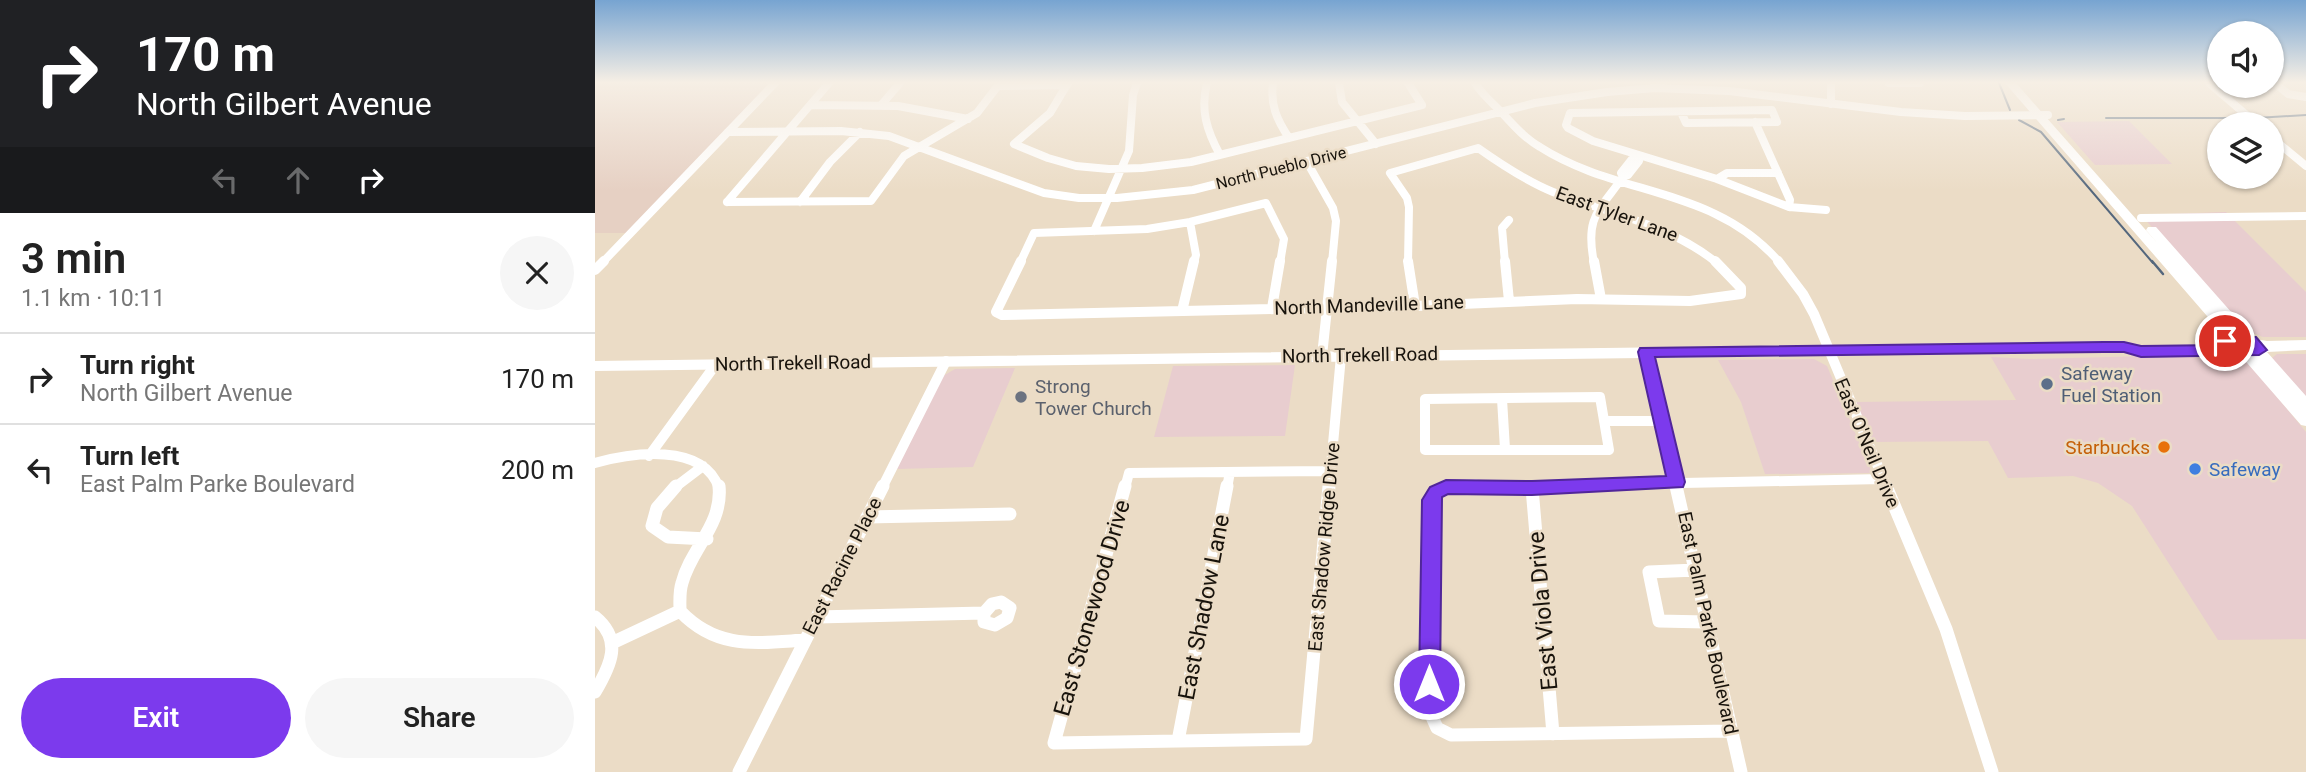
<!DOCTYPE html>
<html lang="en">
<head>
<meta charset="utf-8">
<style>
  :root { --surface:#fff; --page:#f6f6f6; --text:#222; --muted:#767676; --line:#e0e0e0; --accent:#7c3aed }
  body { margin:0; font-family:Roboto,sans-serif; background:var(--page); color:var(--text); height:100vh; display:flex; flex-direction:column; font-size:26px; white-space:nowrap }
  * { box-sizing:border-box; margin:0 }
  p { font-size:23px; color:var(--muted) }
  .icon { flex:none; width:38px; height:38px; fill:none; stroke:currentColor; stroke-width:2; stroke-linecap:round; stroke-linejoin:round }
  .map { position:relative; flex:1; overflow:hidden }
  .side { display:flex; flex-direction:column; background:var(--surface); width:595px }
  .side>* { flex:none }
  .guide { background:#202124; color:#fff; overflow:hidden }
  .fabs { position:absolute; left:1612px; top:21px; display:grid; gap:14px }
  .fabs a { display:grid; place-items:center; width:77px; height:77px; border-radius:50%; background:var(--surface); box-shadow:0 2px 5px #0004; font-size:35px }
  .pin { position:absolute; display:grid; place-items:center; width:60px; height:60px; color:#fff; margin:-30px; border:4px solid #fff; border-radius:50%; box-shadow:0 2px 7px #0007 }
  .me { position:absolute; width:77px; margin:-38px; rotate:0deg; stroke-linejoin:round; filter:drop-shadow(0 0 5px #0008) }
  .turn { display:flex; align-items:center; gap:24px; height:147px; padding:0 21px; font-size:32px }
  .turn .icon { width:91px; height:91px; stroke-width:2.5 }
  .turn b { display:block; font-size:49px; line-height:60px }
  .lanes { display:flex; align-items:center; height:66px; padding:0 21px; background:#0003; justify-content:center; gap:35px; direction:ltr }
  .lanes .off { opacity:.35 }
  .round { display:grid; place-items:center; flex:none; width:74px; height:74px; border-radius:37px; background:var(--page) }
  .headline { display:flex; align-items:center; justify-content:space-between; height:119px; padding:0 21px }
  h1 { font-size:42px; font-weight:600; line-height:52px }
  .button { display:flex; gap:14px; margin-top:auto; padding:14px 21px }
  .button a { flex:1; height:80px; border-radius:42px; background:var(--accent); color:#fff; font-size:28px; font-weight:600; line-height:80px; text-align:center }
  .button a+a { background:var(--page); color:var(--text) }
  ul { padding:0; list-style:none }
  li { display:flex; align-items:center; gap:21px; height:91px; padding:0 21px; border-top:2px solid var(--line) }
  li div { flex:1 }
  li b { display:block; font-size:26px }
  li em { font-style:normal }
  main { display:flex; flex:1; min-height:0 }
  .map>svg:first-child { display:block }
</style>
</head>
<body>
<main>
<section class="side">
<div class="guide">
<div class="turn"><svg class="icon" aria-label="right" viewBox="0 0 24 24"><path d="M7 20v-9h11M14 6l5 5-5 5"/></svg><div><b>170 m</b>North Gilbert Avenue</div></div>
<div class="lanes"><svg class="icon off" aria-label="left" viewBox="0 0 24 24"><path d="M17 20v-9H6M10 6l-5 5 5 5"/></svg><svg class="icon off" aria-label="ahead" viewBox="0 0 24 24"><path d="M12 20V5M6 11l6-6 6 6"/></svg><svg class="icon" aria-label="right" viewBox="0 0 24 24"><path d="M7 20v-9h11M14 6l5 5-5 5"/></svg></div>
</div>
<div class="headline"><div><h1>3 min</h1><p>1.1 km · 10:11</p></div><a class="round"><svg class="icon" aria-label="close" viewBox="0 0 24 24"><path d="M6 6l12 12M18 6L6 18"/></svg></a></div>
<ul>
<li><svg class="icon" aria-label="right" viewBox="0 0 24 24"><path d="M7 20v-9h11M14 6l5 5-5 5"/></svg><div><b>Turn right</b><p>North Gilbert Avenue</p></div><em>170 m</em></li>
<li><svg class="icon" aria-label="left" viewBox="0 0 24 24"><path d="M17 20v-9H6M10 6l-5 5 5 5"/></svg><div><b>Turn left</b><p>East Palm Parke Boulevard</p></div><em>200 m</em></li>
</ul>
<div class="button"><a>Exit</a><a>Share</a></div>
</section>
<div class="map">
<svg width="1711" height="772" viewBox="0 0 1711 772">
  <rect width="100%" height="100%" fill="#ebdcc6"/>
  <path fill="#e8cdcf" d="M 1534,121 L 1577,164 L 1500,165 L 1462,122 Z
    M 1631,212 L 1711,292 L 1711,337 L 1668,337 L 1650,330 L 1546,215 Z
    M 1633,354 L 1654,363 L 1711,432 L 1711,639 L 1623,640 L 1537,506 L 1503,483 L 1478,476 L 1413,478 L 1393,441 L 1278,442 L 1261,402 L 1421,400 L 1396,357 L 1434,359 Z
    M 1682,354 L 1711,354 L 1711,400 L 1677,358 Z
    M 1219,359 L 1232,366 L 1277,473 L 1170,474 L 1146,402 L 1123,360 Z
    M 700,365 L 690,436 L 559,437 L 578,366 Z
    M 420,368 L 378,467 L 302,469 L 348,376 L 360,369 Z"/>
  <path fill="#e6d0c3" d="M 0,83 L 180,83 L 36,233 L 0,233 Z"/>
  <g fill="none" stroke-linecap="round" stroke-linejoin="round">
    <path stroke="#54677d" stroke-width="2" d="M 1404,83 L 1415,110
      M 1511,118 L 1646,118
      M 1661,118 L 1711,115
      M 1424,120 L 1446,132 L 1558,263
      M 1463,120 L 1469,119"/>
    <path stroke="#54677d" stroke-width="2.5" d="M 1557,261 L 1568,274"/>
    <path stroke="#fff" stroke-width="8" d="M 473,83 L 455,113 L 419,144 L 453,158 L 481,166 L 514,169 L 547,168 L 596,162 L 827,105 L 813,83
      M 612,83 C 605,110 612,131 625,155
      M 678,83 C 675,105 682,120 694,138
      M 744,83 L 747,102 L 781,144
      M 880,83 C 888,96 899,104 909,115 C 920,127 931,139 945,147 C 1023,197 1120,186 1185,263
      M 1236,83 L 1236,104
      M 1294,83 L 1325,83
      M 1614,83 L 1662,124
      M 1680,83 L 1693,94 L 1711,97
      M 404,86 L 472,85
      M 287,104 L 305,83
      M 216,105 L 303,106 L 373,119
      M 133,132 L 246,131 L 294,136 L 449,193 L 484,198 L 522,198 L 598,190 L 940,103 L 1012,92 L 1060,88 L 1134,91 L 1306,112 L 1370,116 L 1453,115
      M 1676,137 L 1711,166
      M 1044,155 L 1122,179 L 1194,207 L 1195,200 L 1160,122
      M 1037,159 L 1044,161 L 1033,175 L 1028,177 L 1026,173 Z
      M 1042,159 L 1044,155 L 998,141 L 973,128 L 971,125 L 975,113 L 1177,110 L 1182,122 L 1091,123 L 1086,112
      M 712,162 L 738,208 L 741,221 L 737,263
      M 1122,179 L 1132,173 L 1183,173
      M 132,202 L 276,201 L 309,156 L 382,113 L 405,83
      M 132,202 L 234,83
      M 205,202 L 235,162 L 265,132
      M 1194,207 L 1231,210
      M 1546,218 L 1711,216
      M 595,222 L 601,255 L 599,263
      M 499,231 L 534,151 L 538,95 L 542,83
      M 7,263 L 180,83
      M 425,263 L 439,233 L 552,229 L 595,222 L 671,203 L 689,239 L 685,263
      M 813,263 L 814,207 L 812,198 L 795,173 L 883,148 C 907,165 931,181 958,192 C 1015,214 1074,224 1122,263
      M 910,263 L 907,228 L 914,220
      M 999,263 C 990,217 1003,212 1028,177"/>
    <path stroke="#fff" stroke-width="10" d="M 426,261 L 401,312 L 407,315 L 820,306
      M 813,261 L 820,306
      M 910,261 L 914,301
      M 999,261 L 1006,299
      M 1183,261 L 1208,294 L 1219,314 L 1292,488
      M 0,270 L 9,261
      M 820,306 L 982,299 L 1095,301 L 1146,294 L 1146,288 L 1120,261
      M 677,308 L 685,261
      M 587,311 L 599,261
      M 1051,352 L 1082,488
      M 727,356 L 737,261
      M 1005,397 L 1014,450 L 830,450 L 830,399 Z
      M 907,399 L 910,449
      M 1009,421 L 1067,421
      M 54,456 L 121,364
      M 0,463 C 36,453 108,442 124,488
      M 79,488 L 108,466
      M 287,488 L 351,361
      M 530,488 L 534,473 L 735,471
      M 632,488 L 635,472
      M 734,488 L 746,356
      M 849,488 L 1287,479"/>
    <path stroke="#fff" stroke-width="13" d="M 81,486 L 62,508 L 57,526 L 73,537 L 112,539
      M 124,486 C 128,525 96,548 87,583 C 84,592 85,602 85,611 C 122,650 161,643 210,640
      M 530,486 L 459,743 L 711,739 L 734,486
      M 881,486 C 863,487 846,484 836,500 L 834,710 L 842,728 L 856,735 L 1136,731
      M 1081,486 L 1146,772
      M 1291,486 L 1351,629 L 1397,772
      M 937,488 L 958,734
      M 272,517 L 415,514
      M 1101,570 L 1054,572 L 1064,621 L 1111,622
      M 406,602 L 415,608 L 412,618 L 400,625 L 389,622 L 389,613 L 397,604 Z
      M 0,617 C 28,640 16,665 0,692
      M 222,617 L 389,613
      M 19,642 L 85,611
      M 583,741 L 632,486
      M 144,772 L 288,486"/>
    <path fill="#fff" fill-rule="evenodd" d="M 1410,83 L 1421,83 L 1564,245 L 1551,230 L 1553,227 L 1561,227 L 1660,339 L 1672,341 L 1711,340 L 1711,350 L 1672,352 L 1711,396 L 1711,426 L 1706,425 L 1646,356 L 1546,356 L 1529,352 L 0,371 L 0,361 L 1400,343 L 1529,342 L 1546,346 L 1638,346 Z"/>
  </g>
  <linearGradient id="sky" x2="0" y2="1"><stop stop-color="#77a4d1"/><stop offset="0.43" stop-color="#f6efe5"/><stop offset="1" stop-color="#f6efe5" stop-opacity="0"/></linearGradient>
  <rect width="1711" height="191" fill="url(#sky)"/>
  <path fill="#7c3aed" stroke="#51269a" stroke-width="2" d="M 1630,336 L 1661,337 L 1672,350 L 1664,355 L 1546,357 L 1529,352 L 1509,352 L 1060,357 L 1090,482 L 1088,487 L 937,495 L 853,494 L 847,497 L 845,684 L 842,691 L 834,693 L 827,691 L 824,684 L 827,500 L 835,487 L 851,480 L 937,481 L 1071,476 L 1043,352 L 1045,348 L 1509,342 L 1529,342 L 1546,346 L 1626,345 L 1622,341 Z"/>
  <circle fill="#5c6f8a" stroke="#ebdcc6" stroke-width="2.5" cx="1452" cy="384" r="7"/>
  <circle fill="#6b7280" stroke="#ebdcc6" stroke-width="2.5" cx="426" cy="397" r="7"/>
  <circle fill="#e8710a" stroke="#ebdcc6" stroke-width="2.5" cx="1569" cy="447" r="7"/>
  <circle fill="#3f7fe0" stroke="#ebdcc6" stroke-width="2.5" cx="1600" cy="469" r="7"/>
  <g text-anchor="middle" dominant-baseline="central" stroke-width="5" stroke-linejoin="round" paint-order="stroke">
    <g font-size="16" fill="#18130c" stroke="#ebdcc6">
      <text transform="translate(686 168) rotate(-14)">North Pueblo Drive</text>
    </g>
    <g font-size="19" fill="#18130c" stroke="#ebdcc6">
      <text transform="translate(1022 214) rotate(20)">East Tyler Lane</text>
      <text transform="translate(774 305) rotate(-2)">North Mandeville Lane</text>
      <text transform="translate(765 355) rotate(-1)">North Trekell Road</text>
      <text transform="translate(198 363) rotate(-1)">North Trekell Road</text>
      <text transform="translate(1272 443) rotate(67)">East O'Neil Drive</text>
      <text transform="translate(729 547) rotate(-85)">East Shadow Ridge Drive</text>
      <text transform="translate(247 566) rotate(-63)">East Racine Place</text>
      <text transform="translate(1113 623) rotate(78)">East Palm Parke Boulevard</text>
    </g>
    <g font-size="19" fill="#4e5e75" stroke="#ebdcc6" text-anchor="start">
      <text x="1466" y="373">Safeway<tspan x="1466" dy="22">Fuel Station</tspan></text>
    </g>
    <g font-size="19" fill="#5b616d" stroke="#ebdcc6" text-anchor="start">
      <text x="440" y="386">Strong<tspan x="440" dy="22">Tower Church</tspan></text>
    </g>
    <g font-size="19" fill="#c56008" stroke="#ebdcc6" text-anchor="end">
      <text x="1555" y="447">Starbucks</text>
    </g>
    <g font-size="19" fill="#366cbe" stroke="#ebdcc6" text-anchor="start">
      <text x="1614" y="469">Safeway</text>
    </g>
    <g font-size="23" fill="#18130c" stroke="#ebdcc6">
      <text transform="translate(609 607) rotate(-79)">East Shadow Lane</text>
      <text transform="translate(497 608) rotate(-74)">East Stonewood Drive</text>
      <text transform="translate(948 611) rotate(-95)">East Viola Drive</text>
    </g>
  </g>
</svg>
<div class="fabs">
<a><svg class="icon" aria-label="sound" viewBox="0 0 24 24"><path d="M4 9h4l5-4v14l-5-4H4zM17 9q2 3 0 6"/></svg></a>
<a><svg class="icon" aria-label="layers" viewBox="0 0 24 24"><path d="M12 4l9 5-9 5-9-5zM3 14l9 5 9-5"/></svg></a>
</div>
<div class="pin" style="left:1630px;top:341px;background:#d93025"><svg class="icon" aria-label="arrive" viewBox="0 0 24 24"><path d="M6 21V4h12l-3 4 3 4H6"/></svg></div>
<svg class="me" style="left:834px;top:684px" viewBox="-20 -20 40 40"><circle r="17" fill="#7c3aed" stroke="#fff" stroke-width="3"/><path d="M0-11L8 9 0 5-8 9z" fill="#fff"/></svg>
</div>
</main>
</body>
</html>
